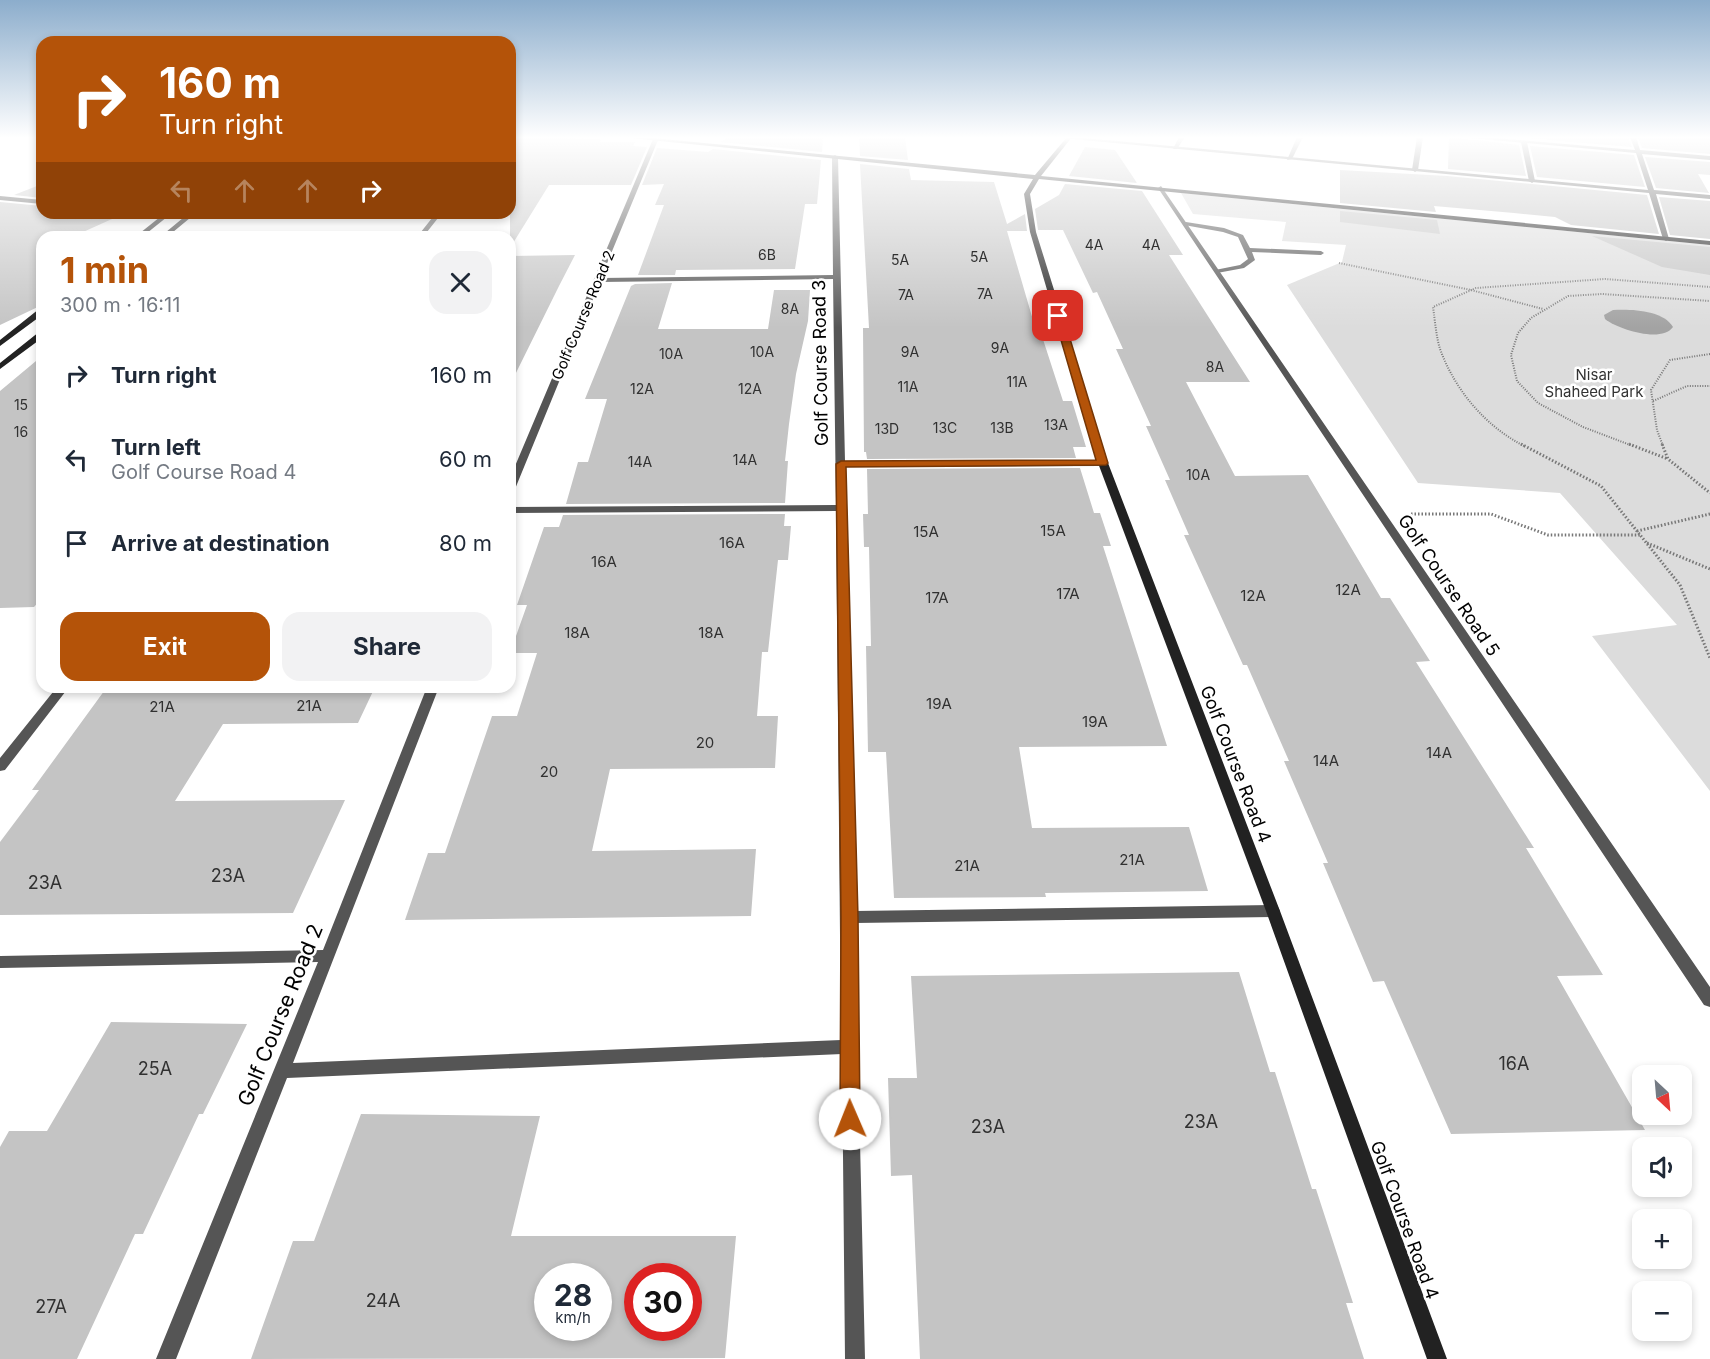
<!DOCTYPE html>
<html lang="en">
<head>
<meta charset="utf-8">
<style>
  :root { --surface:#fff; --page:#f2f2f3; --text:#1f2937; --muted:#747a83; --accent:#b45309 }
  body { margin:0; font-family:Inter,sans-serif; background:var(--page); color:var(--text); height:100vh; display:flex; flex-direction:column; font-size:22px; white-space:nowrap }
  * { box-sizing:border-box; margin:0 }
  p { font-size:20px; color:var(--muted) }
  .icon { flex:none; width:33px; height:33px; fill:none; stroke:currentColor; stroke-width:2; stroke-linecap:round; stroke-linejoin:round }
  .map { position:relative; flex:1; overflow:hidden }
  .sheet { position:absolute; left:36px; top:231px; width:480px; height:462px; display:flex; flex-direction:column; background:var(--surface); border-radius:18px; box-shadow:0 3px 9px #0003 }
  .sheet>* { flex:none }
  .guide { position:absolute; left:36px; top:36px; width:480px; height:183px; border-radius:18px; box-shadow:0 3px 9px #0003; background:#b45309; color:#fff; overflow:hidden }
  .needle { width:39px; rotate:154deg }
  .buttons { position:absolute; left:1632px; top:1065px; display:grid; gap:12px }
  .buttons a { display:grid; place-items:center; width:60px; height:60px; border-radius:12px; background:var(--surface); box-shadow:0 3px 9px #0003; font-size:30px }
  .speed { position:absolute; left:534px; top:1263px; display:flex; gap:12px; font-size:30px; font-weight:700; text-align:center }
  .speed>* { display:grid; place-content:center; width:78px; height:78px; border-radius:50%; background:var(--surface); box-shadow:0 3px 9px #0003; line-height:1 }
  .speed small { font-size:15px; font-weight:400 }
  .speed .limit { border:9px solid #d22; background:#fff; color:#111 }
  .pin { position:absolute; display:grid; place-items:center; width:51px; height:51px; color:#fff; margin:-26px; border-radius:12px; box-shadow:0 3px 9px #0006 }
  .me { position:absolute; width:66px; margin:-33px; rotate:359deg; stroke-linejoin:round; filter:drop-shadow(0 0 4px #0008) }
  .turn { display:flex; align-items:center; gap:21px; height:126px; padding:0 24px; font-size:27px }
  .turn .icon { width:78px; height:78px; stroke-width:2.5 }
  .turn b { display:block; font-size:42px; line-height:51px }
  .lanes { display:flex; align-items:center; height:57px; padding:0 24px; background:#0003; justify-content:center; gap:30px; direction:ltr }
  .lanes .off { opacity:.35 }
  .round { display:grid; place-items:center; flex:none; width:63px; height:63px; border-radius:18px; background:var(--page) }
  .headline { display:flex; align-items:center; justify-content:space-between; height:102px; padding:0 24px }
  h1 { font-size:36px; font-weight:700; line-height:45px; color:var(--accent) }
  .action { display:flex; gap:12px; margin-top:auto; padding:12px 24px }
  .action a { flex:1; height:69px; border-radius:18px; background:var(--accent); color:#fff; font-size:24px; font-weight:700; line-height:69px; text-align:center }
  .action a+a { background:var(--page); color:var(--text) }
  ul { padding:0; list-style:none }
  li { display:flex; align-items:center; gap:18px; height:84px; padding:0 24px }
  li div { flex:1 }
  li b { display:block; font-size:22px }
  li em { font-style:normal }
  .map>svg:first-child { display:block }
</style>
</head>
<body>
<div class="map">
<svg width="1710" height="1359" viewBox="0 0 1710 1359">
  <rect width="100%" height="100%" fill="#fff"/>
  <path fill="#dcdcdc" d="M 1181,193 L 1710,245 L 1710,791 L 1592,636 L 1677,625 L 1560,493 L 1418,483 L 1287,285 L 1342,262 L 1346,245 L 1282,241 L 1286,222 L 1193,214 Z"/>
  <path fill="#a3a3a3" d="M 1613,310 C 1631,309 1663,310 1673,327 C 1662,343 1619,330 1605,319 L 1604,315 Z"/>
  <path fill="#c4c4c4" fill-rule="evenodd" d="M 510,137 L 601,139 L 600,142 L 635,142 L 633,146 L 647,147 L 631,185 L 549,185 L 510,248 Z
    M 728,137 L 823,137 L 822,152 L 721,142 Z
    M 859,137 L 905,137 L 908,160 L 860,156 Z
    M 1449,137 L 1519,145 L 1526,176 L 1448,169 Z
    M 1513,137 L 1628,137 L 1632,147 L 1525,138 Z
    M 1638,137 L 1710,137 L 1710,154 L 1642,148 Z
    M 1530,146 L 1634,155 L 1645,187 L 1537,177 Z
    M 1085,147 L 1115,150 L 1137,183 L 1069,176 Z
    M 657,148 L 708,152 L 713,149 L 821,160 L 817,204 L 805,204 L 795,269 L 676,270 L 675,275 L 638,275 L 664,205 L 655,205 L 664,184 L 642,185 Z
    M 1645,157 L 1710,162 L 1710,175 L 1698,174 L 1709,193 L 1656,188 Z
    M 860,164 L 909,169 L 911,180 L 994,182 L 1007,224 L 1025,214 L 1027,231 L 1007,231 L 1035,327 L 1039,327 L 1063,401 L 1072,401 L 1086,447 L 1073,447 L 1076,458 L 867,459 L 866,452 L 864,452 L 863,328 L 869,328 Z
    M 1340,170 L 1447,176 L 1647,195 L 1659,234 L 1571,225 L 1555,217 L 1514,213 L 1434,206 L 1436,212 L 1340,203 Z
    M 42,184 L 42,198 L 14,195 Z
    M 1065,184 L 1142,191 L 1183,255 L 1169,255 L 1250,382 L 1186,382 L 1235,476 L 1308,475 L 1381,598 L 1390,598 L 1430,661 L 1416,662 L 1534,848 L 1526,848 L 1603,975 L 1557,976 L 1645,1130 L 1451,1134 L 1384,981 L 1373,982 L 1323,863 L 1328,863 L 1284,761 L 1289,761 L 1247,665 L 1243,665 L 1184,535 L 1189,535 L 1165,480 L 1170,480 L 1146,426 L 1151,426 L 1116,349 L 1123,349 L 1097,292 L 1093,293 L 1063,230 L 1038,230 L 1035,209 L 1059,195 Z
    M 1659,197 L 1710,201 L 1710,239 L 1670,235 Z
    M 0,202 L 42,206 L 42,213 L 112,219 L 72,237 L 42,237 L 42,305 L 0,325 Z
    M 1340,211 L 1437,220 L 1440,234 L 1340,222 Z
    M 1592,236 L 1710,247 L 1710,275 L 1662,267 Z
    M 575,255 L 559,286 L 510,385 L 510,256 Z
    M 672,283 L 658,329 L 768,329 L 774,290 L 810,290 L 808,321 L 796,374 L 789,424 L 785,461 L 788,461 L 785,503 L 566,504 L 578,462 L 588,462 L 607,399 L 585,399 L 631,286 L 635,284 Z
    M 42,356 L 42,598 L 34,607 L 0,608 L 0,391 Z
    M 1080,468 L 1094,513 L 1100,513 L 1111,546 L 1103,546 L 1167,746 L 1019,747 L 1032,828 L 1189,827 L 1208,891 L 1045,893 L 1046,897 L 894,898 L 886,752 L 868,752 L 866,646 L 871,646 L 869,547 L 864,547 L 863,514 L 868,514 L 867,469 Z
    M 785,514 L 784,526 L 791,526 L 788,560 L 778,560 L 768,652 L 762,652 L 757,716 L 778,716 L 775,768 L 610,769 L 592,851 L 756,849 L 751,916 L 405,920 L 428,853 L 445,853 L 492,716 L 517,716 L 537,653 L 510,653 L 527,605 L 517,605 L 544,527 L 559,527 L 563,515 Z
    M 107,687 L 375,687 L 358,723 L 223,724 L 175,801 L 345,800 L 293,913 L 0,915 L 0,842 L 39,790 L 32,790 Z
    M 1239,972 L 1270,1072 L 1275,1072 L 1312,1189 L 1316,1189 L 1353,1303 L 1346,1303 L 1364,1359 L 920,1359 L 912,1175 L 891,1176 L 888,1078 L 917,1078 L 911,976 Z
    M 111,1022 L 247,1024 L 203,1114 L 199,1114 L 143,1234 L 135,1234 L 77,1359 L 0,1359 L 0,1147 L 9,1131 L 47,1131 Z
    M 361,1114 L 540,1116 L 511,1236 L 736,1236 L 725,1358 L 251,1359 L 293,1241 L 314,1241 ZM 548,1276 L 598,1276 L 598,1328 L 548,1328 ZM 638,1276 L 688,1276 L 688,1328 L 638,1328 Z"/>
  <g fill="none" stroke-linecap="round" stroke-linejoin="round">
    <path stroke="#777" stroke-width="2" stroke-dasharray="1 1.5" stroke-linecap="butt" d="M 1339,263 L 1471,290 L 1543,309
      M 1653,401 L 1687,386 L 1710,386
      M 1524,446 C 1485,426 1455,390 1440,349 C 1436,336 1435,320 1433,307 L 1476,288 L 1605,279 L 1710,287
      M 1633,446 L 1583,427 L 1538,403 L 1517,381 L 1511,355 L 1518,333 L 1531,318 L 1568,296 L 1602,294 L 1710,301
      M 1663,446 L 1657,430 L 1651,390 L 1670,360 L 1710,354"/>
    <path stroke="#777" stroke-width="3" stroke-dasharray="1.5 2" stroke-linecap="butt" d="M 1521,444 L 1601,486 L 1680,585 L 1710,658
      M 1629,444 L 1668,459
      M 1662,444 L 1668,459 L 1710,493
      M 1411,514 L 1491,514 L 1548,535 L 1640,535
      M 1637,531 L 1710,514
      M 1647,543 L 1710,569"/>
    <path fill="#555" fill-rule="evenodd" d="M 1179,137 L 1185,137 L 1177,149 L 1173,149 Z
      M 1297,137 L 1303,137 L 1292,159 L 1287,160 Z
      M 1417,137 L 1423,137 L 1418,170 L 1415,172 L 1412,170 Z
      M 1524,140 L 1527,142 L 1535,181 L 1532,183 L 1529,181 L 1521,142 Z
      M 1186,222 L 1224,228 L 1243,235 L 1250,248 L 1321,251 L 1324,253 L 1321,255 L 1252,252 L 1255,260 L 1244,268 L 1217,273 L 1215,272 L 1215,270 L 1240,265 L 1248,259 L 1238,237 L 1223,232 L 1184,225 L 1184,223 Z"/>
    <path fill="#555" fill-rule="evenodd" d="M 1051,137 L 1073,137 L 1648,190 L 1636,153 L 1460,137 L 1484,137 L 1635,150 L 1630,137 L 1636,137 L 1640,150 L 1710,156 L 1710,160 L 1642,154 L 1654,190 L 1710,195 L 1710,199 L 1656,194 L 1669,239 L 1666,241 L 1663,239 L 1649,193 Z
      M 653,139 L 658,140 L 601,278 L 833,275 L 832,157 L 835,155 L 838,157 L 845,461 L 1103,460 L 1108,463 L 1103,466 L 845,467 L 855,911 L 1273,905 L 1278,907 L 1280,911 L 1278,915 L 1273,917 L 855,923 L 865,1359 L 845,1359 L 842,1054 L 287,1078 L 176,1359 L 156,1359 L 318,962 L 0,968 L 0,956 L 323,950 L 427,687 L 439,687 L 293,1063 L 841,1040 L 836,511 L 510,513 L 510,507 L 836,505 L 833,279 L 600,282 L 515,489 L 510,492 L 510,478 Z
      M 1161,186 L 1710,987 L 1710,1007 L 1704,1005 L 1158,188 Z
      M 0,196 L 42,200 L 42,204 L 0,200 Z
      M 145,213 L 166,213 L 170,215 L 167,217 Z
      M 436,213 L 442,213 L 423,237 L 417,237 Z
      M 57,687 L 69,687 L 5,770 L 0,771 L 0,758 Z"/>
    <path fill="#222" fill-rule="evenodd" d="M 621,137 L 642,137 L 1035,175 L 1067,137 L 1072,137 L 1041,176 L 1710,241 L 1710,245 L 1039,179 L 1030,194 L 1036,232 L 1108,463 L 1280,911 L 1447,1359 L 1427,1359 L 1266,911 L 1098,463 L 1030,232 L 1024,194 L 1033,179 Z
      M 165,213 L 172,213 L 142,237 L 135,237 Z
      M 189,213 L 196,213 L 167,237 L 160,237 Z
      M 39,309 L 42,309 L 42,315 L 0,346 L 0,340 Z
      M 39,332 L 42,332 L 42,338 L 0,369 L 0,363 Z"/>
  </g>
  <linearGradient id="sky" x2="0" y2="1"><stop stop-color="#8cadcc"/><stop offset="0.42" stop-color="#fff"/><stop offset="1" stop-color="#fff" stop-opacity="0"/></linearGradient>
  <rect width="1710" height="328" fill="url(#sky)"/>
  <path fill="#b45309" stroke="#753606" stroke-width="1.5" d="M 1058,313 L 1063,316 L 1108,463 L 1106,465 L 846,467 L 858,917 L 860,1119 L 857,1126 L 850,1128 L 843,1126 L 840,1119 L 841,917 L 836,464 L 841,461 L 1096,460 L 1054,316 Z"/>
  <g text-anchor="middle" dominant-baseline="central" stroke-width="5" stroke-linejoin="round" paint-order="stroke">
    <g font-size="14" fill="#313131">
      <text x="1094" y="244">4A</text>
      <text x="1151" y="244">4A</text>
      <text x="767" y="254">6B</text>
      <text x="979" y="256">5A</text>
      <text x="900" y="259">5A</text>
      <text x="985" y="293">7A</text>
      <text x="906" y="294">7A</text>
      <text x="790" y="308">8A</text>
      <text x="1000" y="347">9A</text>
      <text x="762" y="351">10A</text>
      <text x="910" y="351">9A</text>
      <text x="671" y="353">10A</text>
      <text x="1215" y="366">8A</text>
      <text x="1017" y="381">11A</text>
      <text x="908" y="386">11A</text>
      <text x="642" y="388">12A</text>
      <text x="750" y="388">12A</text>
      <text x="21" y="404">15</text>
      <text x="1056" y="424">13A</text>
      <text x="945" y="427">13C</text>
      <text x="1002" y="427">13B</text>
      <text x="887" y="428">13D</text>
      <text x="21" y="431">16</text>
      <text x="745" y="459">14A</text>
      <text x="640" y="461">14A</text>
      <text x="1198" y="474">10A</text>
    </g>
    <g font-size="15" fill="#000" stroke="#fff">
      <text transform="translate(583 315) rotate(-67)">Golf Course Road 2</text>
    </g>
    <g font-size="15" fill="#333" stroke="#fff">
      <text x="1594" y="374">Nisar<tspan x="1594" dy="17">Shaheed Park</tspan></text>
    </g>
    <g font-size="15" fill="#313131">
      <text x="1053" y="530">15A</text>
      <text x="926" y="531">15A</text>
      <text x="732" y="542">16A</text>
      <text x="604" y="561">16A</text>
      <text x="1348" y="589">12A</text>
      <text x="1068" y="593">17A</text>
      <text x="1253" y="595">12A</text>
      <text x="937" y="597">17A</text>
      <text x="577" y="632">18A</text>
      <text x="711" y="632">18A</text>
      <text x="939" y="703">19A</text>
      <text x="309" y="705">21A</text>
      <text x="162" y="706">21A</text>
      <text x="1095" y="721">19A</text>
      <text x="705" y="742">20</text>
      <text x="1439" y="752">14A</text>
      <text x="1326" y="760">14A</text>
      <text x="549" y="771">20</text>
      <text x="1132" y="859">21A</text>
      <text x="967" y="865">21A</text>
    </g>
    <g font-size="18" fill="#000" stroke="#fff">
      <text transform="translate(820 363) rotate(-91)">Golf Course Road 3</text>
      <text transform="translate(1449 585) rotate(56)">Golf Course Road 5</text>
      <text transform="translate(1236 764) rotate(69)">Golf Course Road 4</text>
      <text transform="translate(1405 1220) rotate(70)">Golf Course Road 4</text>
    </g>
    <g font-size="18" fill="#313131">
      <text x="228" y="875">23A</text>
      <text x="45" y="882">23A</text>
      <text x="1514" y="1063">16A</text>
      <text x="155" y="1068">25A</text>
      <text x="1201" y="1121">23A</text>
      <text x="988" y="1126">23A</text>
      <text x="383" y="1300">24A</text>
      <text x="51" y="1306">27A</text>
    </g>
    <g font-size="21" fill="#000" stroke="#fff">
      <text transform="translate(280 1015) rotate(-68)">Golf Course Road 2</text>
    </g>
  </g>
</svg>
<div class="buttons">
<a><svg class="needle" viewBox="-14 -14 28 28"><path d="M0-13l5 13h-10z" fill="#e53935"/><path d="M0 13l5-13h-10z" fill="#747a83"/></svg></a>
<a><svg class="icon" aria-label="sound" viewBox="0 0 24 24"><path d="M4 9h4l5-4v14l-5-4H4zM17 9q2 3 0 6"/></svg></a>
<a>+</a>
<a>−</a>
</div>
<div class="speed"><div>28<small>km/h</small></div><div class="limit">30</div></div>
<div class="pin" style="left:1058px;top:316px;background:#d93025"><svg class="icon" aria-label="arrive" viewBox="0 0 24 24"><path d="M6 21V4h12l-3 4 3 4H6"/></svg></div>
<svg class="me" style="left:850px;top:1119px" viewBox="-20 -20 40 40"><circle r="19" fill="#fff"/><path d="M0-13L10 11 0 6-10 11z" fill="#b45309"/></svg>
<div class="guide">
<div class="turn"><svg class="icon" aria-label="right" viewBox="0 0 24 24"><path d="M7 20v-9h11M14 6l5 5-5 5"/></svg><div><b>160 m</b>Turn right</div></div>
<div class="lanes"><svg class="icon off" aria-label="left" viewBox="0 0 24 24"><path d="M17 20v-9H6M10 6l-5 5 5 5"/></svg><svg class="icon off" aria-label="ahead" viewBox="0 0 24 24"><path d="M12 20V5M6 11l6-6 6 6"/></svg><svg class="icon off" aria-label="ahead" viewBox="0 0 24 24"><path d="M12 20V5M6 11l6-6 6 6"/></svg><svg class="icon" aria-label="right" viewBox="0 0 24 24"><path d="M7 20v-9h11M14 6l5 5-5 5"/></svg></div>
</div>
<section class="sheet">
<div class="headline"><div><h1>1 min</h1><p>300 m · 16:11</p></div><a class="round"><svg class="icon" aria-label="close" viewBox="0 0 24 24"><path d="M6 6l12 12M18 6L6 18"/></svg></a></div>
<ul>
<li><svg class="icon" aria-label="right" viewBox="0 0 24 24"><path d="M7 20v-9h11M14 6l5 5-5 5"/></svg><div><b>Turn right</b></div><em>160 m</em></li>
<li><svg class="icon" aria-label="left" viewBox="0 0 24 24"><path d="M17 20v-9H6M10 6l-5 5 5 5"/></svg><div><b>Turn left</b><p>Golf Course Road 4</p></div><em>60 m</em></li>
<li><svg class="icon" aria-label="arrive" viewBox="0 0 24 24"><path d="M6 21V4h12l-3 4 3 4H6"/></svg><div><b>Arrive at destination</b></div><em>80 m</em></li>
</ul>
<div class="action"><a>Exit</a><a>Share</a></div>
</section>
</div>
</body>
</html>
